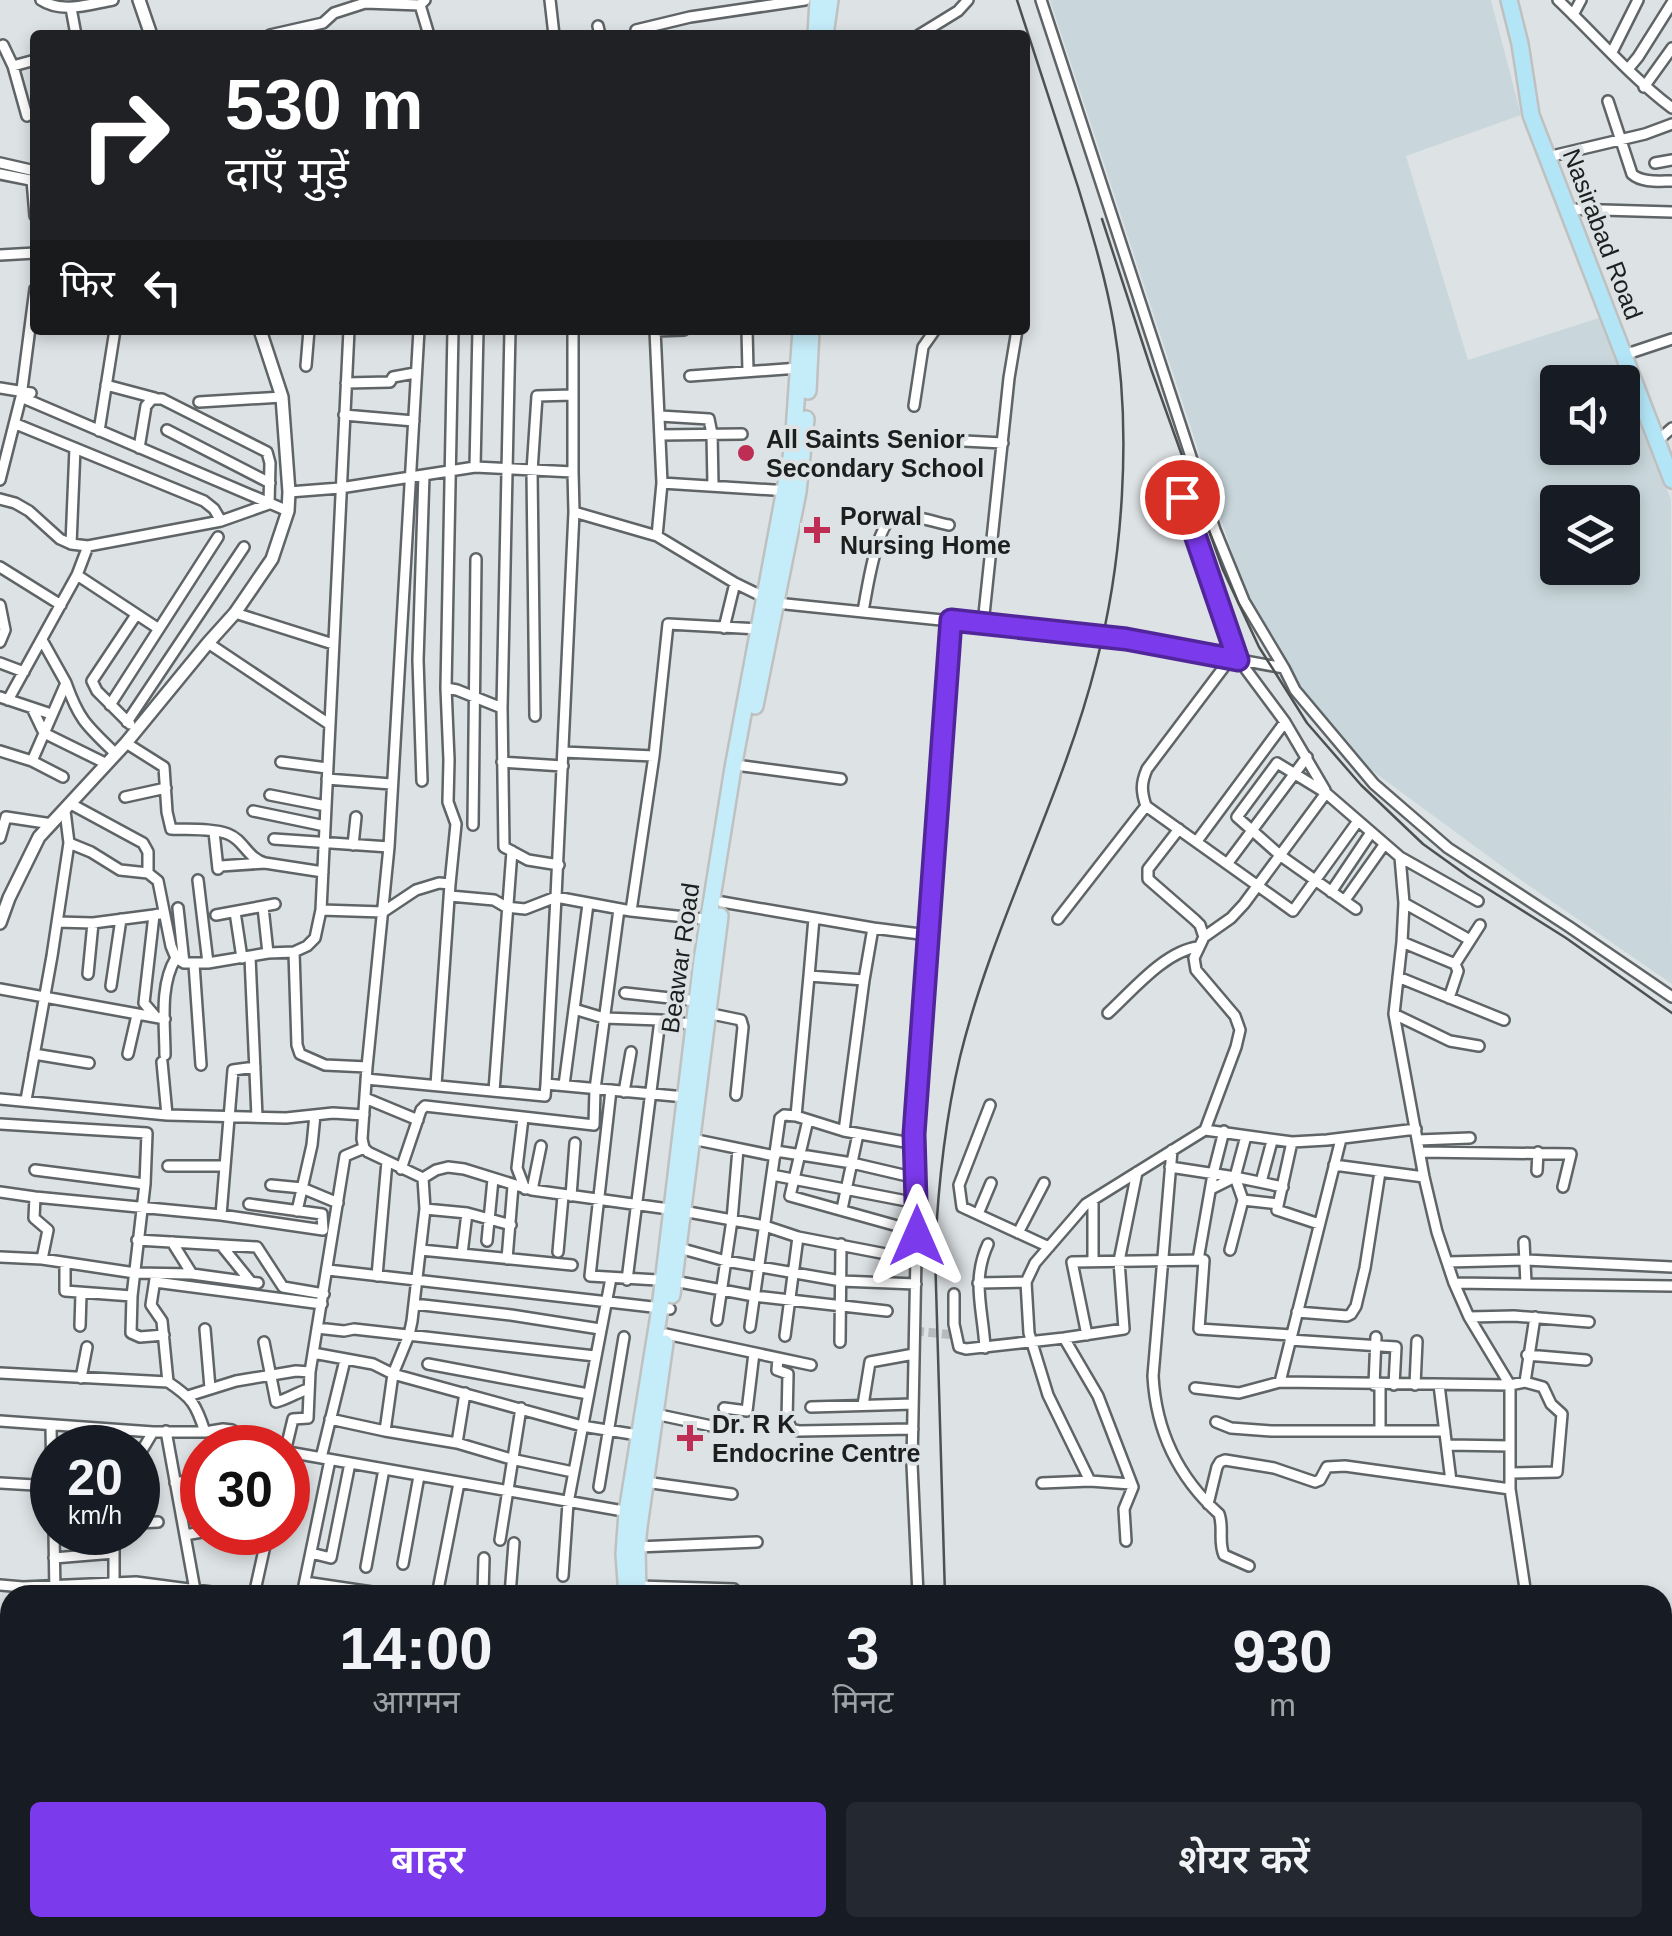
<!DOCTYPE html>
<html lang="hi">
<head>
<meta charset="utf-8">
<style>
  :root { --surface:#171b24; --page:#242831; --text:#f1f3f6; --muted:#9ea1a6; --accent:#7c3aed }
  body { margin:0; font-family:Helvetica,"Noto Sans Devanagari",sans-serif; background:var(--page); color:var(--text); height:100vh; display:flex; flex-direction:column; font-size:38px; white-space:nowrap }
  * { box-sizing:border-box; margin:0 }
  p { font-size:32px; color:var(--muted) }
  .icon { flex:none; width:55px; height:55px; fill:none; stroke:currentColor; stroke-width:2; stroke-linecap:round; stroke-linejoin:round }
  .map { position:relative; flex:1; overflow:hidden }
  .sheet { position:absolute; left:0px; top:1585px; width:1672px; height:352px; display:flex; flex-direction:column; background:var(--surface); border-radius:30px 30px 0 0; box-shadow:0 5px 15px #0003 }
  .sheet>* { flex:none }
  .hud { position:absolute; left:30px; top:30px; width:1000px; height:305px; border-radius:10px; box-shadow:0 5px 15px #0003; background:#202124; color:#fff; overflow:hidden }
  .fabs { position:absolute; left:1540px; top:365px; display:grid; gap:20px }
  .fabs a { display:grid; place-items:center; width:100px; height:100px; border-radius:10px; background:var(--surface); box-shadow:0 5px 15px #0003; font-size:50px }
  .speed { position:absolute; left:30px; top:1425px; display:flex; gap:20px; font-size:50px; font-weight:700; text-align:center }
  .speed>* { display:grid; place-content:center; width:130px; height:130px; border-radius:50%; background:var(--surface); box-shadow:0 5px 15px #0003; line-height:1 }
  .speed small { font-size:25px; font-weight:400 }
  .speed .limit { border:15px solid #d22; background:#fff; color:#111 }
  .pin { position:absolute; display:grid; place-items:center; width:85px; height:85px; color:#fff; margin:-42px; border:5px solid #fff; border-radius:50%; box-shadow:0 2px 10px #0007 }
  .me { position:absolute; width:110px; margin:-55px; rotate:0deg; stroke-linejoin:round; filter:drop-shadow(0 0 8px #0008) }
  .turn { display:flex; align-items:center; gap:35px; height:210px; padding:0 30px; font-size:45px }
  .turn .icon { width:130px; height:130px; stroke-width:2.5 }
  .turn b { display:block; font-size:70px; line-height:85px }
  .then { display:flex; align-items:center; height:95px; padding:0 30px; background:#0003; gap:20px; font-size:38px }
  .eta { display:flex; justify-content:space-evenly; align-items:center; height:170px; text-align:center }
  .eta b { font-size:60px; font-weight:600; line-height:70px }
  .button { display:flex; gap:20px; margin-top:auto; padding:20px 30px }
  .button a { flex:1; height:115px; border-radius:10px; background:var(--accent); color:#fff; font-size:40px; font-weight:600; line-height:115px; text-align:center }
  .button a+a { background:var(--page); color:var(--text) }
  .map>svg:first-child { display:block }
</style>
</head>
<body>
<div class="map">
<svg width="1672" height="1936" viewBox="0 0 1672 1936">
  <rect width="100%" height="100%" fill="#dde2e4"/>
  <path fill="#c9d7dc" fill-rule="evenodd" d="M 1050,0 L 1491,0 L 1521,115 L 1406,156 L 1468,360 L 1599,318 L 1671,500 L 1672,984 L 1522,881 L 1359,761 L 1284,668 L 1250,607 ZM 1558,382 L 1622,382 L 1622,448 L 1558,448 ZM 1558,502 L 1622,502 L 1622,568 L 1558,568 Z"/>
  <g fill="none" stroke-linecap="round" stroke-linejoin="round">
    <path stroke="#b7bbbd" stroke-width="9" stroke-dasharray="9 4.5" stroke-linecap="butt" d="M 915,1331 L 955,1335"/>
    <g stroke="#5f6466" stroke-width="14">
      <path id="minor" d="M 41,0 C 62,14 90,4 113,0
        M 550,0 L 554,35
        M 1041,0 L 1215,530 L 1244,601 L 1284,668 L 1295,690 L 1374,784 L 1448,848 L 1568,926 L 1672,997
        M 1558,0 C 1596,36 1631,77 1672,108
        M 420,5 L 429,35
        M 71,8 L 76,35
        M 1573,15 L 1581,0
        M 598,26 L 600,35
        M 636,30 L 690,17 L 805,0
        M 270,35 L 323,23 L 334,13 L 365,3 L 420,5 L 425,0
        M 919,35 L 958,11 L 968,0
        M 3,45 L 13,66 L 27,116
        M 1612,52 L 1638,0
        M 13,66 L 35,60
        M 1628,69 L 1638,57 L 1672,3
        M 1644,87 L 1672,48
        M 1608,101 L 1632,174 C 1642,183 1659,181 1672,181
        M 1552,156 L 1645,134 L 1672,124
        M 0,163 L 35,171
        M 1655,163 L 1672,160
        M 0,174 L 35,181
        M 32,180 L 35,216
        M 1567,209 L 1672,212
        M 0,255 L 35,253
        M 655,330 L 662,483 L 657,536
        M 747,330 L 748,371
        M 655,331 L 684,330
        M 1630,353 L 1672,339
        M 306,366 L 309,330
        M 690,376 L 799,368
        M 346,383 L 390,382 L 393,377 L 415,373
        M 106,385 L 155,398
        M 0,388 L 31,393
        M 21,397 L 288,511
        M 199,402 L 282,397
        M 914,406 L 923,347 L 935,330
        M 344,415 L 414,421
        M 660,416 L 709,419 L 712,434 L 713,485
        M 16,424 L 204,501 L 214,509 L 221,521
        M 167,430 L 270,483
        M 99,431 L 115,330
        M 660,435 L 742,434
        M 1663,436 L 1672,428
        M 945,440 L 1003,443
        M 475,467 L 478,330
        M 573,472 L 573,330
        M 0,480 L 21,397 L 35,289
        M 662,483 L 789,491
        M 289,492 L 340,488 L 475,467 L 573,472 L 574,512 L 657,536 L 735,583 L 776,603 L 1126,639 L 1284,668
        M 1182,497 L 1239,660 L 1285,722 L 1325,790
        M 0,499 L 15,503 L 29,511 L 60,539 L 71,544 L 88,546 L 221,521 L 269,504 L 270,463 L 267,452 L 162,399 L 152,399 L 146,406 L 139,448
        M 574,512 L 556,897 L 631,911 L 712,920
        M 71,544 L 75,448
        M 0,567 L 61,605
        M 77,575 L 159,629
        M 0,605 L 5,630 L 0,642
        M 863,611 C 867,592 876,522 895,517 C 911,513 933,522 949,525
        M 235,613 L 333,644
        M 983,624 L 1009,378 L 1017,330
        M 724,628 L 735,583
        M 208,643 L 329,724
        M 1230,659 L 1147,769 C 1141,783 1141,791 1146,806 L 1293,911 L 1358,821
        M 0,663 L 24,672
        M 66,683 C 79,720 87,726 115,753
        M 446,688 L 457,690 L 502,708 L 504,847 L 528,860 L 559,865
        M 0,697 L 51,714
        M 8,700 L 77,575 L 88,546
        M 110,705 L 218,537
        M 32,708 L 44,733 L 107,764
        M 502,708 L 510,330
        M 535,716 L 532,471 L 537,396 L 572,395
        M 127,722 L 244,547
        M 130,724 L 97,691 L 92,681 L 136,615
        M 126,743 L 164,767 L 167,812 L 171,829 C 188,830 212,828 228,834 C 244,840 247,858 265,863
        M 0,751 L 32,761 L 63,777
        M 563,752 L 654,756
        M 32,761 L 66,683 L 42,640
        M 281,762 L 327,768
        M 502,762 L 563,766
        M 743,766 L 841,779
        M 327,779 L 391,784
        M 422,781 L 418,660 L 424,475
        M 270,795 L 326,806
        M 125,797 L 166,788
        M 71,804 L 143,843 L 148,852 L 148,873
        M 253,811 L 325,826
        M 473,825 L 476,559
        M 1179,829 L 1148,869 L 1148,879 L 1195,920 L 1200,925 L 1204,937
        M 214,832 L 218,869
        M 0,838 L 6,817 L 52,824
        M 274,839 L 389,847
        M 1197,841 L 1285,722
        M 69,843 L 91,852 L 120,870 L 148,873 L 158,881 L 171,946 L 176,958 L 184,963 L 208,963 L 268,953 L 294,952 L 307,946 L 315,938 L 321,910 L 349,330
        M 353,845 L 356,817
        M 1400,857 L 1404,903 L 1402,942 L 1394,1014 L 1424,1177 L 1437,1232 L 1454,1283 L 1469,1317 L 1510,1385 L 1510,1489 L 1526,1595
        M 1227,864 L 1307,757
        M 218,869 L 221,866 L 265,863 L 323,872
        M 198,880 L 208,963
        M 1331,892 L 1370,834
        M 450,896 L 494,900 L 506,907 L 525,909 L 556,897 L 546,1084
        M 1345,900 L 1384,845
        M 722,902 L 873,928 L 928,935 L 915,1134 L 917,1203 L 912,1464 L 918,1595
        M 1404,903 L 1470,940
        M 263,907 L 268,953
        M 178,908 L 184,963
        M 1356,909 L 1281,856 L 1237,817 L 1277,763 L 1326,793 L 1400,857 L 1478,901
        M 321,910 L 383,912 L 416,890 L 439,883 L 450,884
        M 631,911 L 654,756 L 668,624 L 759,629
        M 235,912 L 242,958
        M 216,915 L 275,904
        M 1058,919 L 1146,806
        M 57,922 L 93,923 L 154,915
        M 928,935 L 951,620
        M 1402,942 L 1455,964 L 1480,925
        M 294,952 L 297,1045 L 300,1054 L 325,1065 L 367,1067
        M 250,957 L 257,1117
        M 194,964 L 201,1065
        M 88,974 L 93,923
        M 809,976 L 814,918
        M 1398,977 L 1504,1020
        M 111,986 L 121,919
        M 0,989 L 165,1019
        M 625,993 L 697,1001
        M 1449,998 L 1458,971 L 1455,964
        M 574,1009 L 604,1018 L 660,1020 L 697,1025
        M 707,1013 L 741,1020 L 743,1027 L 736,1095
        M 1108,1013 C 1132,991 1165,951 1198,947
        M 1394,1014 L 1450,1041 L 1479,1046
        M 156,1017 L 144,1003 L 154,915 L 164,913
        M 34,1054 L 89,1063
        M 128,1054 L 137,1015
        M 165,1055 C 165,1025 159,985 176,958
        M 162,1062 L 167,1115
        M 366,1079 L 545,1096 L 546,1084 L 685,1097
        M 436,1085 L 450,884 L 456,824 L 448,802 L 449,760 L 446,688 L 453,330
        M 564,1085 L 588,904
        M 611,1090 L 590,1276 L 674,1281 L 754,1296 L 887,1311
        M 494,1091 L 512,851
        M 624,1092 L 631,1052
        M 365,1098 L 418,1120
        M 0,1099 L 167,1115 L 286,1118 L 333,1113 L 364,1115
        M 26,1100 L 52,956 L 69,843 L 65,811
        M 990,1105 L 959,1185 L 962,1207 L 1049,1247
        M 796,1116 L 809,976 L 864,980
        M 523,1118 L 517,1168 L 525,1189
        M 808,1120 L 790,1196 L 901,1227
        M 0,1124 L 147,1133 L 145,1184 L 132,1296 L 65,1291 L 65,1263
        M 1205,1130 L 1292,1142 L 1327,1140 L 1416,1129
        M 844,1131 L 864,980 L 873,928
        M 692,1139 L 775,1156
        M 1418,1140 L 1470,1138
        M 1292,1142 L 1277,1210 L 1319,1224
        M 1172,1150 L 1153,1376 C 1156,1432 1178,1477 1219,1514 C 1224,1527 1218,1542 1224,1555 L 1249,1566
        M 776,1151 L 852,1163 L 916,1178
        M 1421,1152 L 1571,1154 L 1563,1187
        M 1334,1165 L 1424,1177
        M 168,1166 L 225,1166
        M 1170,1167 L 1235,1177 L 1283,1187
        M 401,1169 L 421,1110 L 425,1106 L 594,1125 L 595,1089 L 619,909
        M 35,1170 L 145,1184
        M 1537,1171 L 1538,1152
        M 772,1175 L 917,1203
        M 1235,1177 L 1246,1136
        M 423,1178 L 436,1170 L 448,1167 L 464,1169 L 532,1190 L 683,1211 L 765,1226 L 798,1237 L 886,1254
        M 1261,1182 L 1272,1141
        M 271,1185 L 302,1188 L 338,1203
        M 1211,1189 L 1235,1177 L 1243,1200
        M 532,1190 L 541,1146
        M 0,1192 L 35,1197 L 221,1215 L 323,1230 L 322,1214 L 249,1204
        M 571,1196 L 575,1143
        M 35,1197 L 34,1218 L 48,1230 L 42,1259
        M 425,1209 L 467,1213 L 511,1225
        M 842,1209 L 858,1134
        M 297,1211 L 312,1145 L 315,1115
        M 978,1214 L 991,1183
        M 221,1215 L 233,1070 L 255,1067
        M 1018,1233 L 1044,1183
        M 137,1240 L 257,1247 L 283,1287 L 324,1294
        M 487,1241 L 493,1179
        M 172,1242 L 192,1274
        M 1524,1242 L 1526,1283
        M 221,1245 L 251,1282
        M 679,1248 L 726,1261 L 841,1281 L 916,1284
        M 421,1250 L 572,1265
        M 1230,1250 L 1243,1200 L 1278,1204
        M 558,1252 L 563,1196
        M 462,1254 L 467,1213
        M 0,1257 L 42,1259 L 135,1273 L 192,1274 L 258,1283
        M 507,1259 L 513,1186
        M 1093,1260 L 1093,1200
        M 1198,1260 L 1213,1174 L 1224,1131
        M 1447,1262 L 1526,1260 L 1672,1267
        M 328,1270 L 670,1309
        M 377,1276 L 387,1161
        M 155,1279 L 151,1305 L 162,1321 L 168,1382
        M 627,1280 L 660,1020
        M 155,1282 L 322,1304
        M 978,1283 L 1026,1282
        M 1454,1283 L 1672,1286
        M 954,1294 L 954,1324 L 959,1347 L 966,1349 L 1064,1338 L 1124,1329 L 1119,1261 L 1137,1172
        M 132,1296 L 131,1333 L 140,1337 L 164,1335
        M 414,1304 L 511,1315 L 600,1329
        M 1297,1312 L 1347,1316 L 1351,1314 L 1356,1306 L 1365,1268 L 1380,1172
        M 1469,1317 L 1514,1316 L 1589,1322
        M 717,1320 L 732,1220 L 738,1149
        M 80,1326 L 81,1294
        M 750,1327 L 780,1118 L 784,1115 L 796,1116 L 844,1131 L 916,1144
        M 317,1328 L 344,1331 L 354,1329 L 595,1356
        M 205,1329 L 210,1388
        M 666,1334 L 811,1365
        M 1087,1335 L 1072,1262 L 1204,1260 L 1199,1329 L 1291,1335
        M 785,1336 L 798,1237
        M 1064,1338 L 1098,1396 L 1133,1487 L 1124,1509 L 1126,1541
        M 1290,1340 L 1396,1347 L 1394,1385
        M 264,1342 L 276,1402 C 289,1399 299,1391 309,1389
        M 840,1342 L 841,1244
        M 985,1348 C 983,1309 971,1281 988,1244
        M 313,1353 L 373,1364 L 393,1374 L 582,1426 L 644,1436
        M 1527,1355 L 1586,1360
        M 778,1358 L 777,1370 L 788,1374 L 787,1420 L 792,1429 L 799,1431 L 913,1429
        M 428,1364 L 588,1394
        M 0,1373 L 168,1382 C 192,1398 196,1404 205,1432
        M 81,1378 L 87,1347
        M 1280,1382 L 1341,1139
        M 1374,1385 L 1376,1337
        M 1415,1385 L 1417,1341
        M 1439,1385 L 1451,1481
        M 1195,1388 L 1239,1393 L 1280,1382 L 1510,1385 L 1525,1382 L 1535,1317
        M 465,1393 L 457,1443 L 511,1459 L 573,1472
        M 188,1396 L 236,1381 L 296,1371 L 310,1372
        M 863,1405 L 870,1362 L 914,1354
        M 811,1407 L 913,1404
        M 724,1408 L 747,1411 L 754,1353
        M 655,1414 L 716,1427
        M 330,1419 L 385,1431 L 457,1443
        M 0,1421 L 153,1432 L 205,1432 L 223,1429 L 232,1430 L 238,1434 L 239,1439 L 238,1448
        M 1216,1422 L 1231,1428 L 1271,1431 L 1445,1431
        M 51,1426 L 52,1487
        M 166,1431 L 195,1590
        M 385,1431 L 393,1374 L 409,1335 L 412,1321 L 425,1209 L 423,1178 L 368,1152 L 364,1148 L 362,1139 L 367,1067 L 389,847 L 419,330
        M 1380,1431 L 1380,1385
        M 239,1439 L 270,1448
        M 1448,1445 L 1510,1446
        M 286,1448 L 293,1419 L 308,1418 L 310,1372 L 345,1156 L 364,1148
        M 288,1452 L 629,1512
        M 138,1457 L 153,1432
        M 321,1458 L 345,1360
        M 1510,1473 L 1557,1472 L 1562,1414 L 1551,1404 L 1543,1387 L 1525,1382
        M 1090,1481 L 1048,1395 L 1029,1333 L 1026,1282 L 1035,1263 L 1086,1204 L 1205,1130 L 1236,1047 L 1240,1030 L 1235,1016 L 1196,970 L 1194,958 L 1204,937 L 1231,918 L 1244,904 L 1326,793
        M 645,1482 L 732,1494
        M 0,1483 L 52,1486
        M 175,1483 L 202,1478
        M 1042,1483 L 1090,1481 L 1131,1484
        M 599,1487 L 624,1337
        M 1208,1504 L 1217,1467 L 1220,1462 L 1225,1460 L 1274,1468 L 1315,1482 L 1320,1480 L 1327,1467 L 1345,1466 L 1510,1489
        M 138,1523 L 158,1522
        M 54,1532 L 55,1595
        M 185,1535 L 202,1532
        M 500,1540 L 521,1408
        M 637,1547 L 757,1542
        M 311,1553 L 331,1558 L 350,1463
        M 54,1558 L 114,1553
        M 403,1564 L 419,1476
        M 366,1567 L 384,1469
        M 563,1576 L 568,1503 L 611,1278
        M 305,1582 L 392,1595
        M 114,1583 L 114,1532
        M 0,1585 L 23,1587 L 136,1582 L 234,1595
        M 638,1586 L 734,1589
        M 254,1595 L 268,1532
        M 302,1595 L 330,1460
        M 437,1595 L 459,1483
        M 483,1595 L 484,1558
        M 510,1595 L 514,1543
        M 0,1632 L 10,1632
        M 0,1691 L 10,1692
        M 0,1794 L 10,1797
        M 0,1828 L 10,1831
        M 1662,1854 L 1672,1852
        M 1662,1911 L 1672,1909
        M 263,1928 L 280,1936
        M 365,1928 L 383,1936
        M 467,1928 L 486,1936
        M 1326,1928 L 1356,1936 L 1366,1933 L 1368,1928
        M 1449,1928 L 1450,1930
        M 1657,1928 L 1663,1936
        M 101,1929 L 112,1936
        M 149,1936 L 154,1928
        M 203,1936 L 208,1928
        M 440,1936 L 444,1928
        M 1583,1936 L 1610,1928"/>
    </g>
    <g stroke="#5f6466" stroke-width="16">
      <path id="tertiary" d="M 139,0 L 151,35
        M 0,923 L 9,898 L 39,837 L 126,743 L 208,643 L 235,613 L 272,559 L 288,511 L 289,492 L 282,397 L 260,330"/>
    </g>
    <g stroke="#c0c0c0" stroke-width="20">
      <path id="primary" d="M 816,35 L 818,0
        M 825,35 L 830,0
        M 808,391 L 811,330
        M 755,706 L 798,492 L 806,419
        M 672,1295 L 720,916
        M 627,1595 L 624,1554 L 627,1512 L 660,1308 L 702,960 L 733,768 L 793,446 L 801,330
        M 638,1595 L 637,1547 L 639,1527 L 665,1343
        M 620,1936 L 621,1928
        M 635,1936 L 635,1928"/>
    </g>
    <g stroke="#c0c0c0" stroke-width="20">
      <path id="trunk" d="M 1509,0 L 1520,44 L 1531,115 L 1672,480"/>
    </g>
    <use href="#minor" stroke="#fff" stroke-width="9"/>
    <use href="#tertiary" stroke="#fff" stroke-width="11"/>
    <use href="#primary" stroke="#c5ecf9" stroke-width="15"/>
    <use href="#trunk" stroke="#b2e6f7" stroke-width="15"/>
    <path stroke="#4e5151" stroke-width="2.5" d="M 1102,219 L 1151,369 L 1223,570 L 1259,647 L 1307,723 L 1361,785 L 1423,844 L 1469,877 L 1566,938 L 1672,1013
      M 945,1595 L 935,1252 C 938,1187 945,1120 960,1057 C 993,922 1062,798 1096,664 C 1123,562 1132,430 1114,326 C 1106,279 1092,233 1078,187 C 1058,124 1037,62 1017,0
      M 1662,1870 L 1672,1869
      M 1662,1893 L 1672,1892
      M 925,1936 L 927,1928
      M 1450,1936 L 1472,1928
      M 1518,1936 L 1541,1928"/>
  </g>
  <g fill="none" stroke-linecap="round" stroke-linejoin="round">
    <g stroke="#51269a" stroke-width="25">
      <path id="route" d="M 917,1236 L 914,1134 L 951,620 L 1126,639 L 1238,660 L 1182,497"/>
    </g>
    <use href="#route" stroke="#7c3aed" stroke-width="18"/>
  </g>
  <g fill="#bd2d54" stroke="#dde2e4" stroke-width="4">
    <circle cx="746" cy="453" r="10"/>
    <path d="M812 515h10v10h10v10h-10v10h-10v-10h-10v-10h10z"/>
    <path d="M685 1423h10v10h10v10h-10v10h-10v-10h-10v-10h10z"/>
  </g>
  <g text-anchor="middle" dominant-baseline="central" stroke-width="8" stroke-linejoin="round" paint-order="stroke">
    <g font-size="25" fill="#1d1f1f" stroke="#dde2e4">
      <text transform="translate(1603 234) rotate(69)">Nasirabad Road</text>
      <text transform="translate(680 958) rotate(-82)">Beawar Road</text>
    </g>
    <g font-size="25" font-weight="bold" fill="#1d1f1f" stroke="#dde2e4" text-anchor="start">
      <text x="766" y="439">All Saints Senior<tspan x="766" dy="29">Secondary School</tspan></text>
      <text x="840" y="516">Porwal<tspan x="840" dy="29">Nursing Home</tspan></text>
      <text x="712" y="1424">Dr. R K<tspan x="712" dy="29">Endocrine Centre</tspan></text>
    </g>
  </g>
</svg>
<div class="fabs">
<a><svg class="icon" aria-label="sound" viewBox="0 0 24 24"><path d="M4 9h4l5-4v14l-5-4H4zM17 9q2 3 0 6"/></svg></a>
<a><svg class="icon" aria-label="layers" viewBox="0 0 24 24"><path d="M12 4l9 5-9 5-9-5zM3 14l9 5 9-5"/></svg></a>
</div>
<div class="speed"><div>20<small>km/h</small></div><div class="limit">30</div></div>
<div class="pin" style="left:1182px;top:497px;background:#d93025"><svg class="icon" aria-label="arrive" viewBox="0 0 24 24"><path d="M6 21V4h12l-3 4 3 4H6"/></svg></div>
<svg class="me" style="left:917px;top:1236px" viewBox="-20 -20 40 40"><path d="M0-17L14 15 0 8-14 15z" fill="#7c3aed" stroke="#fff" stroke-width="4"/></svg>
<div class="hud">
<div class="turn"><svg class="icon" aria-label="right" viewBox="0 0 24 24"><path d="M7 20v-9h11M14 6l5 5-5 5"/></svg><div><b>530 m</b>दाएँ मुड़ें</div></div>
<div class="then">फिर<svg class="icon" aria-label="left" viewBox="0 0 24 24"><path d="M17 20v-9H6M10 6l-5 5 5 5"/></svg></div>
</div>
<section class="sheet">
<div class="eta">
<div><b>14:00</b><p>आगमन</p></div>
<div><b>3</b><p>मिनट</p></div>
<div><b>930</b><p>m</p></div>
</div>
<div class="button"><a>बाहर</a><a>शेयर करें</a></div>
</section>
</div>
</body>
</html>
